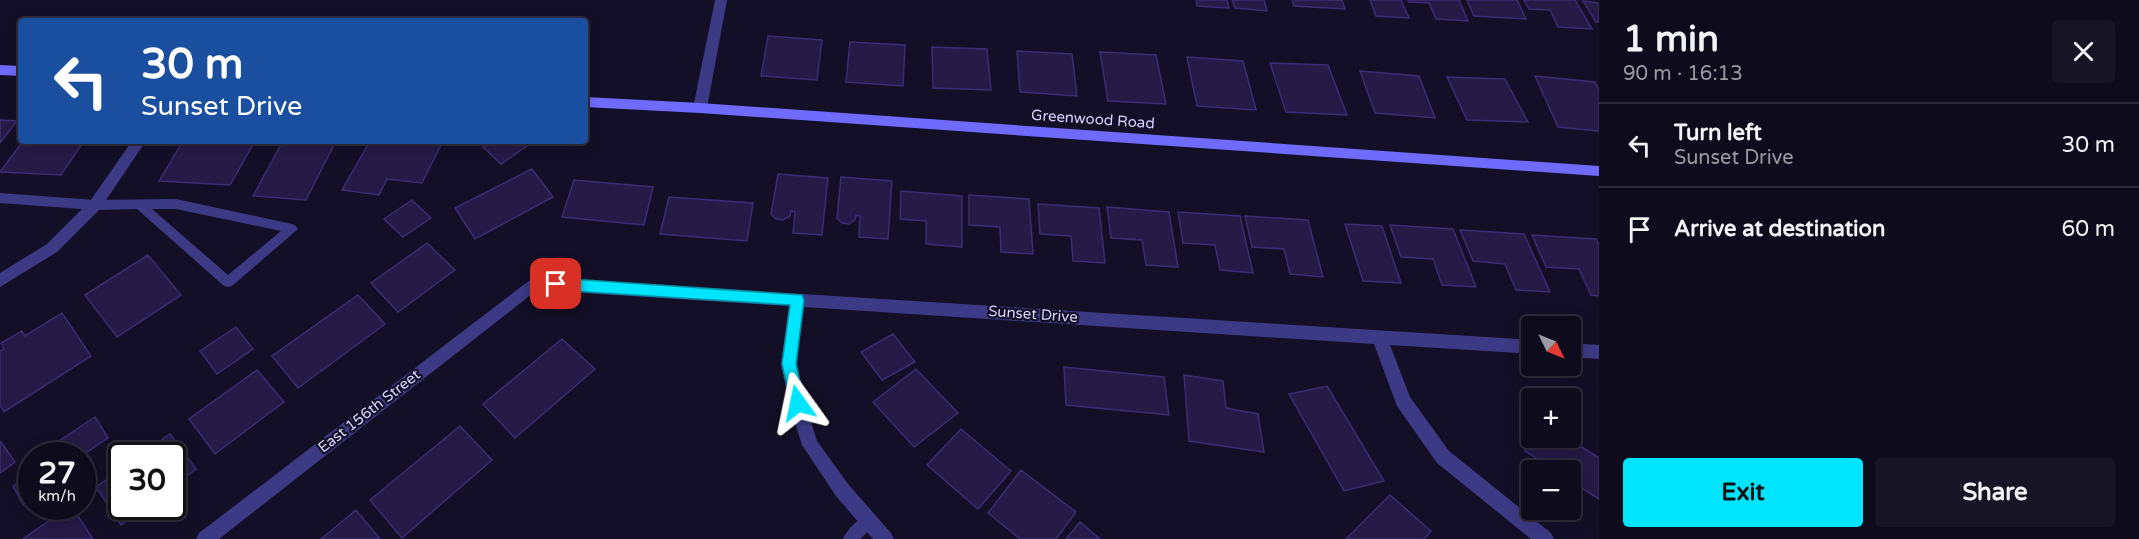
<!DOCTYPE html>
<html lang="en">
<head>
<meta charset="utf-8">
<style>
  :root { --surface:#0e0b1c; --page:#171425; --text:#f1f3f6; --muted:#9b9ba3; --line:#2e2b3b; --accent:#00e5ff }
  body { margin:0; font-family:"Varela Round",sans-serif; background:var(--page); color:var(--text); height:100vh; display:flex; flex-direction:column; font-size:22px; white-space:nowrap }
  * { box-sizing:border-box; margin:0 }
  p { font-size:20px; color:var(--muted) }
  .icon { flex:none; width:33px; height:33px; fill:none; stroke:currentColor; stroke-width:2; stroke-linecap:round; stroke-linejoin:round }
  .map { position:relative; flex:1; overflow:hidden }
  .side { display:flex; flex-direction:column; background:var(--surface); width:540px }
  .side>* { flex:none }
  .guide { position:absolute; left:18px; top:18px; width:570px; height:126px; border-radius:6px; box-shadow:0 3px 15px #0003,0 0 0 2px var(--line); background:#1a4fa0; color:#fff; overflow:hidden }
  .needle { width:39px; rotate:133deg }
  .controls { position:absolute; left:1521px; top:316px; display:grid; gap:12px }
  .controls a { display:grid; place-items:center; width:60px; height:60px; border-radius:6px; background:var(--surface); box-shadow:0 3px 15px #0003,0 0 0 2px var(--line); font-size:30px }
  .speed { position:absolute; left:18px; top:442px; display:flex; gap:12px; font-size:30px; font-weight:700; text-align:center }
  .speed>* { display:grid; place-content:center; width:78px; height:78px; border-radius:50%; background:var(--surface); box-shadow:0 3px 15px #0003,0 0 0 2px var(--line); line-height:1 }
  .speed small { font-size:15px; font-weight:400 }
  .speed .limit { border:3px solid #111; border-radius:9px; background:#fff; color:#111 }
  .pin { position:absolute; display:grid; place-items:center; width:51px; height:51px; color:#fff; margin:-26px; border-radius:12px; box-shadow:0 3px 9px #0006 }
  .me { position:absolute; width:66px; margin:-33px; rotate:348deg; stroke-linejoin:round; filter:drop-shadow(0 0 4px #0008) }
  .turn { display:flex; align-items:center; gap:21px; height:126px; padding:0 24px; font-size:27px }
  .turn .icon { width:78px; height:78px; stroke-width:2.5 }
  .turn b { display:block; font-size:42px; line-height:51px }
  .round { display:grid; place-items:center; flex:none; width:63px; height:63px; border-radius:6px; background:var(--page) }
  .headline { display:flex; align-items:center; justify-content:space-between; height:102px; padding:0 24px }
  h1 { font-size:36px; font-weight:800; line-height:45px }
  .primary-button { display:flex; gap:12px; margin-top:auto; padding:12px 24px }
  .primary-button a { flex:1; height:69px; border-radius:6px; background:var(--accent); color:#111; font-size:24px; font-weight:800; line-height:69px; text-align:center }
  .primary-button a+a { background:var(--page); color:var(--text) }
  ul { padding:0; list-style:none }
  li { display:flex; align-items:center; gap:18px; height:84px; padding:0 24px; border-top:2px solid var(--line) }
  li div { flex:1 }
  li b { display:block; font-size:22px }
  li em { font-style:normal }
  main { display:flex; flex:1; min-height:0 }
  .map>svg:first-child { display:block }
</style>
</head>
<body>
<main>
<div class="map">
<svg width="1599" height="539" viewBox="0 0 1599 539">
  <rect width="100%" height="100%" fill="#130f26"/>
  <path fill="#241b47" stroke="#3b2d73" stroke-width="1.5" d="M 1196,0 L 1227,0 L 1229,8 L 1197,6 Z
    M 1232,0 L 1264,0 L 1267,11 L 1235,8 Z
    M 1292,0 L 1342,0 L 1345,9 L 1294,6 Z
    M 1370,0 L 1401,0 L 1409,18 L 1376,16 Z
    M 1408,0 L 1459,0 L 1468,21 L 1436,19 L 1429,3 L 1409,2 Z
    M 1467,0 L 1517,0 L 1526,19 L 1474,16 Z
    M 1524,0 L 1575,0 L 1592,29 L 1558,27 L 1550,10 L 1529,9 Z
    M 1583,1 L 1599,3 L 1599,22 L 1596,22 Z
    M 768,36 L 822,40 L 817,80 L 761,76 Z
    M 850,42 L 905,45 L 903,86 L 846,82 Z
    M 932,47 L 987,49 L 991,90 L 933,88 Z
    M 1017,51 L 1072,54 L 1077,96 L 1020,92 Z
    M 1100,52 L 1156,55 L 1166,104 L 1108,101 Z
    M 1187,57 L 1243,61 L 1256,110 L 1197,106 Z
    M 1270,63 L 1328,65 L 1347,115 L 1286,112 Z
    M 1360,71 L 1419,76 L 1435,118 L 1375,113 Z
    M 1535,76 L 1595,82 L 1599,90 L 1599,131 L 1558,127 Z
    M 1447,77 L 1505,79 L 1528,122 L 1467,120 Z
    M 0,120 L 17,121 L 0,143 Z
    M 23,141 L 84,141 L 61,175 L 0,172 Z
    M 183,141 L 255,141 L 230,185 L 159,181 Z
    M 283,141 L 336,141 L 306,200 L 253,196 Z
    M 370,141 L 405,141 L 441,145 L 422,183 L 387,179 L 379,195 L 342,190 Z
    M 492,141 L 521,141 L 527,146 L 501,164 L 483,147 Z
    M 532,169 L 553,197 L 475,239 L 455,208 Z
    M 778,174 L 828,178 L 822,235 L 793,233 L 795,212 L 791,211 L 790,216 L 783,220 L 776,219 L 771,214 Z
    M 841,177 L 892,181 L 888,239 L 859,237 L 860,216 L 856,215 L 855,220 L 849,224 L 842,223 L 837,218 Z
    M 574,180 L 653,187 L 644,225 L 562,217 Z
    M 901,191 L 962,196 L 962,247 L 926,244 L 926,221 L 900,219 Z
    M 969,195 L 1029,199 L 1033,254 L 1001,252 L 1000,227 L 969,225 Z
    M 669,197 L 753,203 L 747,241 L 660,234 Z
    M 412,200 L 431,218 L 403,237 L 384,219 Z
    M 1038,204 L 1099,208 L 1105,263 L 1073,261 L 1071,236 L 1040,234 Z
    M 1107,207 L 1169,212 L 1178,267 L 1146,265 L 1142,240 L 1111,238 Z
    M 1178,212 L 1240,216 L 1253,273 L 1220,270 L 1215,245 L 1183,243 Z
    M 1245,216 L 1308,220 L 1323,277 L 1290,274 L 1284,249 L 1252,247 Z
    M 1345,224 L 1382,226 L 1401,283 L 1363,281 Z
    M 1390,225 L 1453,229 L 1476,287 L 1442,285 L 1433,259 L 1401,257 Z
    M 1460,230 L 1524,234 L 1550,292 L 1516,290 L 1505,264 L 1473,261 Z
    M 1532,235 L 1596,239 L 1599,245 L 1599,296 L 1591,295 L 1579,269 L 1546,267 Z
    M 427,243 L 455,270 L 398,312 L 371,283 Z
    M 148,255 L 181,295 L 117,337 L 85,295 Z
    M 358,295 L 385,324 L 298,388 L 272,356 Z
    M 62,313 L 91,356 L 4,412 L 0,405 L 0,351 L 4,349 L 1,343 L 22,331 L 25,336 Z
    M 236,327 L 253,349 L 217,374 L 200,351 Z
    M 893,334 L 915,362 L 882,380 L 861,352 Z
    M 562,339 L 595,369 L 515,438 L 483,404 Z
    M 1064,367 L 1164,377 L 1169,415 L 1066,405 Z
    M 916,369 L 958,413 L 914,447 L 873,402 Z
    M 257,370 L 284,402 L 215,454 L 189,419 Z
    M 1184,375 L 1223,381 L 1226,408 L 1258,414 L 1264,452 L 1189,441 Z
    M 1327,386 L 1384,481 L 1344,491 L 1289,394 Z
    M 95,417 L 108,438 L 81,456 L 64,456 L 56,443 Z
    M 460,426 L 492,460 L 402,538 L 370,500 Z
    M 961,429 L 1011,471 L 978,509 L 927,465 Z
    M 170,434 L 196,469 L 172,487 L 172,456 L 139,456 Z
    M 1533,438 L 1568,438 L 1599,458 L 1599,499 L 1570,481 L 1570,471 L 1556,471 L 1525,451 Z
    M 1,442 L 15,462 L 0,473 L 0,443 Z
    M 122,469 L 122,507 L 146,507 L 121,525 L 96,487 Z
    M 1021,470 L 1076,512 L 1056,539 L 1020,539 L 988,513 Z
    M 32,474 L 32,499 L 23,505 L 13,486 Z
    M 1390,495 L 1431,531 L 1424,539 L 1346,539 Z
    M 68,507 L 72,507 L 93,539 L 23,539 Z
    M 356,510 L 380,539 L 321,539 Z
    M 1080,522 L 1100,539 L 1066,539 Z"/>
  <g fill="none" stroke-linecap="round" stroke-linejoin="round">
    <path fill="#3d3a85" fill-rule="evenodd" d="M 0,193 L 95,200 L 176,199 L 292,224 L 296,226 L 298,229 L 232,286 L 228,287 L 224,286 L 137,209 L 95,210 L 0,203 ZM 152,209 L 176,209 L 281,231 L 228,275 Z
      M 869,514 L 874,516 L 876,521 L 874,526 L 860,539 L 843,539 C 847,529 859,518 869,514 Z"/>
    <path fill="#3d3a85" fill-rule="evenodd" d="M 715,0 L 727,0 L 707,108 L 700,113 L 693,108 Z
      M 132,141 L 146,141 L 100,209 L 57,252 L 0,287 L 0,273 L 47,244 L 90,201 Z
      M 534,277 L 1532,340 L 1532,354 L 1390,345 L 1410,397 L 1449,451 L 1551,533 L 1554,539 L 1531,539 L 1437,463 L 1397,406 L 1374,344 L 804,307 L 797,364 L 805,403 L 817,441 L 848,484 L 891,533 L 894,539 L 873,539 L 836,496 L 802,445 L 789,403 L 781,364 L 789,306 L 537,290 L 219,539 L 196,539 L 199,533 Z
      M 1570,343 L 1599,345 L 1599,359 L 1570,357 Z"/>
    <path fill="#6f6bff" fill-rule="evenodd" d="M 0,65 L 21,66 L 21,76 L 0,75 Z
      M 585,97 L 700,103 L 1599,166 L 1599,176 L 700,113 L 585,107 Z"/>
  </g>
  <path fill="#00e5ff" stroke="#0095a6" stroke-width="1.5" d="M 556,278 L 802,295 L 804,300 L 796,364 L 805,403 L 803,408 L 798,410 L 792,408 L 782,364 L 790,305 L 556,290 L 551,288 L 549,284 L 551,280 Z"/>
  <g text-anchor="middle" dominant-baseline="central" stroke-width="4.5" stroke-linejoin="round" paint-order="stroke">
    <g font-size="15" fill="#d9d4ff" stroke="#130f26">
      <text transform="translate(1093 119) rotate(4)">Greenwood Road</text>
      <text transform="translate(1033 314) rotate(4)">Sunset Drive</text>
      <text transform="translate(369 411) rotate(-38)">East 156th Street</text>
    </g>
  </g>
</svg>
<div class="controls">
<a><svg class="needle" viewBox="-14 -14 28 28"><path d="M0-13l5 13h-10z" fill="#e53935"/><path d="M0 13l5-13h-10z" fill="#9b9ba3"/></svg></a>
<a>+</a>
<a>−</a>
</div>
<div class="speed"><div>27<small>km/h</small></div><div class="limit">30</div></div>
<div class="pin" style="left:556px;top:284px;background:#d93025"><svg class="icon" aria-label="arrive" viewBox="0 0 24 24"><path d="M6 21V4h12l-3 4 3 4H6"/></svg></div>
<svg class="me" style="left:798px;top:403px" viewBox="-20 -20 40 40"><path d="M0-17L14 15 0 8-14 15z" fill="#00e5ff" stroke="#fff" stroke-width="4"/></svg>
<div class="guide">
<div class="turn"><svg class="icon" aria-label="left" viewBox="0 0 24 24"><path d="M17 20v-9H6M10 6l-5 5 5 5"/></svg><div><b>30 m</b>Sunset Drive</div></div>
</div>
</div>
<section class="side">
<div class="headline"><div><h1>1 min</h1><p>90 m · 16:13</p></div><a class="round"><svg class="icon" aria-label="close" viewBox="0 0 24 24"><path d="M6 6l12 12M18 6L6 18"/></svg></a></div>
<ul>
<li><svg class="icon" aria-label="left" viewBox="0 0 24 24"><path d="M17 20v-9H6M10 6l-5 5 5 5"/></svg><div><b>Turn left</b><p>Sunset Drive</p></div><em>30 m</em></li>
<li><svg class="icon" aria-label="arrive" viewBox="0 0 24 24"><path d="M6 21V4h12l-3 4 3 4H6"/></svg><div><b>Arrive at destination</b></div><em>60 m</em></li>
</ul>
<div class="primary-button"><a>Exit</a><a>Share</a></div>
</section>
</main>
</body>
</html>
